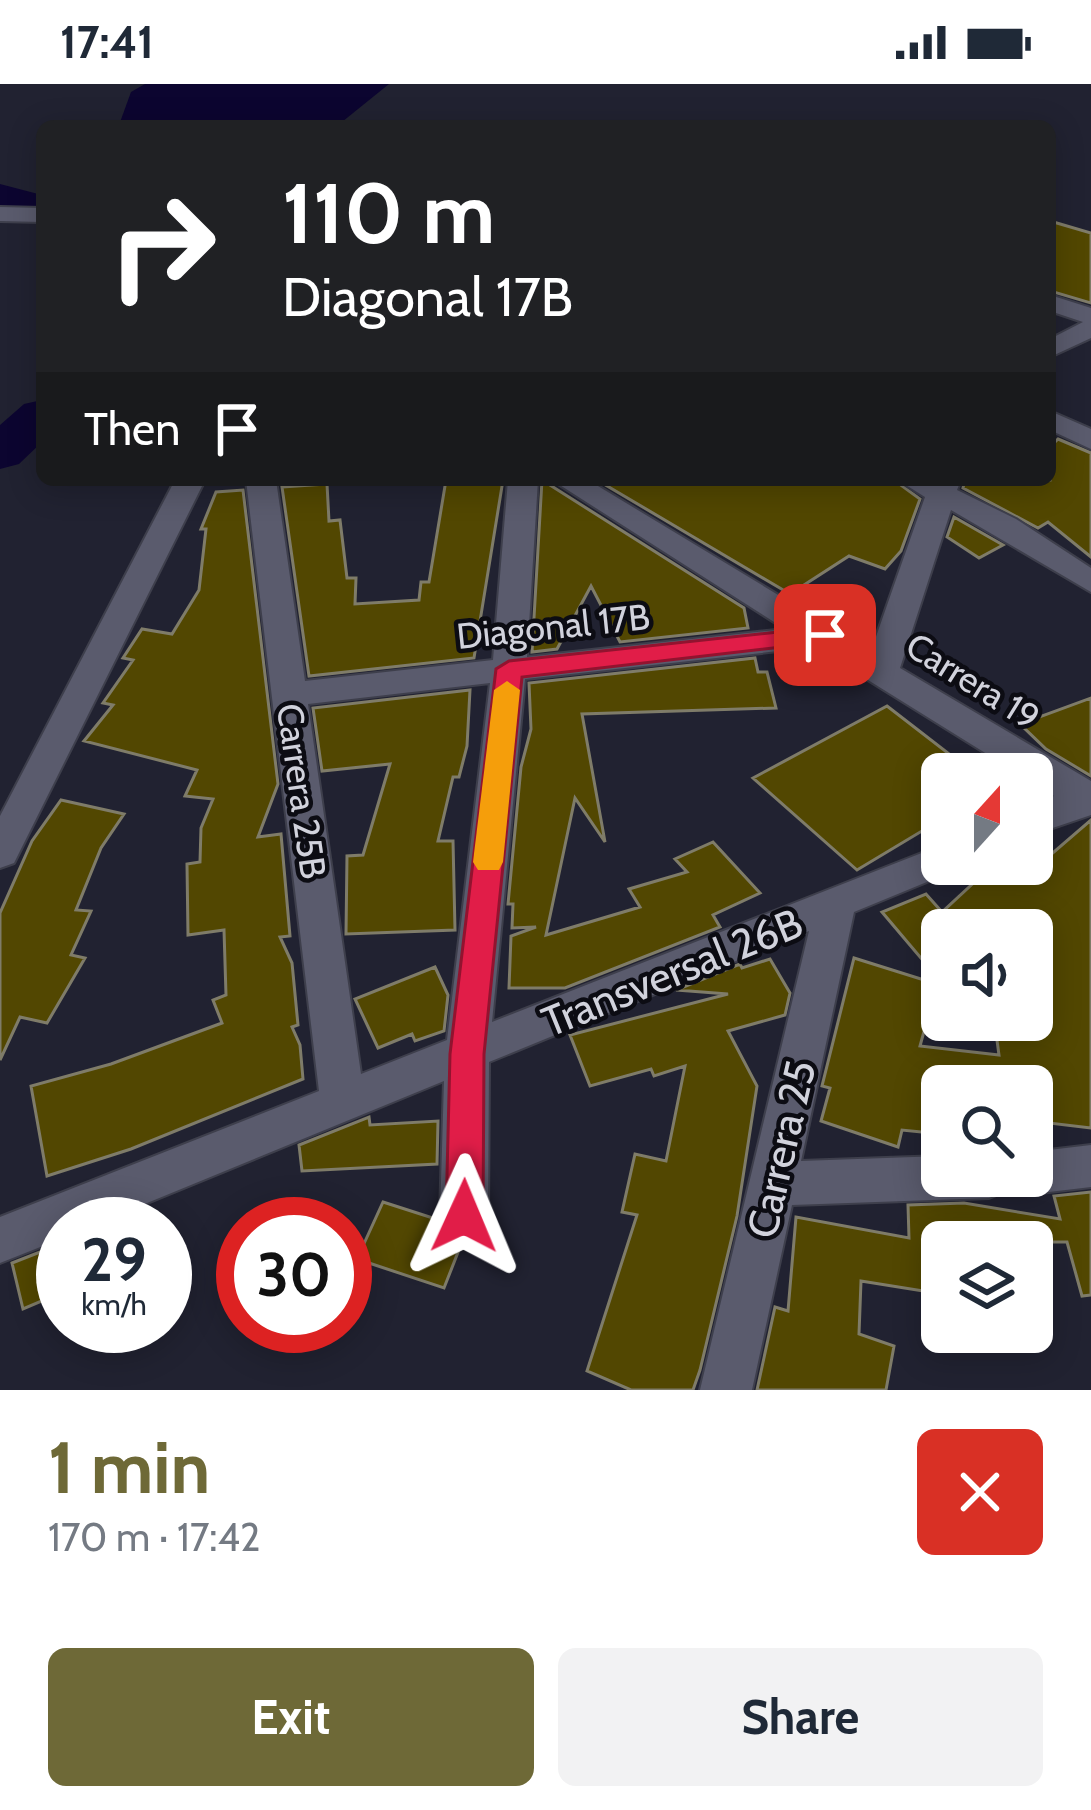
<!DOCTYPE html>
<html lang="en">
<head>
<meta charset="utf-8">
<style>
  :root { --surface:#fff; --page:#f2f2f3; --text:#1f2937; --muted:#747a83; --accent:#6e6937 }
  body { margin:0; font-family:Cabin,sans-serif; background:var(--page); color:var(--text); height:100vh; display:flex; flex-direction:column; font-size:45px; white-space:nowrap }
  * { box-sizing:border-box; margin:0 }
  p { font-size:39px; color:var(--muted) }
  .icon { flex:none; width:66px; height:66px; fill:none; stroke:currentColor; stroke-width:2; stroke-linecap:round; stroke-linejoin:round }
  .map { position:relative; height:1306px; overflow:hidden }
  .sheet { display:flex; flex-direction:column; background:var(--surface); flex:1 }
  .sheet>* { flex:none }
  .banner { position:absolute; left:36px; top:36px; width:1020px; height:366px; border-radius:18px; box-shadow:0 6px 30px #0003; background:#202124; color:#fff; overflow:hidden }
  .needle { width:78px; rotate:21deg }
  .fabs { position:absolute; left:921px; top:669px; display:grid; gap:24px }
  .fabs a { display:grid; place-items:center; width:132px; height:132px; border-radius:18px; background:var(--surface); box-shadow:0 6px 30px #0003; font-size:60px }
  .speed { position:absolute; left:36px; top:1113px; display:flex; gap:24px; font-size:60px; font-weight:700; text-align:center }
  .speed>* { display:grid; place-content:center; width:156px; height:156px; border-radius:50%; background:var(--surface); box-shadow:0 6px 30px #0003; line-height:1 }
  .speed small { font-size:30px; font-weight:400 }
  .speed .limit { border:18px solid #d22; background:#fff; color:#111 }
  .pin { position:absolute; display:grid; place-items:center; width:102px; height:102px; color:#fff; margin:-51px; border-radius:24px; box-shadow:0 6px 18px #0006 }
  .me { position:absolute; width:132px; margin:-66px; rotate:1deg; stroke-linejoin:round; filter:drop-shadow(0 0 9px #0008) }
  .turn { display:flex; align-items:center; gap:42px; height:252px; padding:0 48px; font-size:54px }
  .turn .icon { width:156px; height:156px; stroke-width:2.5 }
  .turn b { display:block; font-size:84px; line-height:102px }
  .then { display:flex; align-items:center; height:114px; padding:0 48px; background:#0003; gap:24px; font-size:45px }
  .round { display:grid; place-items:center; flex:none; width:126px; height:126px; border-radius:18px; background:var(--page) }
  .overview { display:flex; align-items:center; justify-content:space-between; height:204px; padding:0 48px }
  h1 { font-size:72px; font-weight:700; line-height:90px; color:var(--accent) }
  .button { display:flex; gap:24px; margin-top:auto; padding:24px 48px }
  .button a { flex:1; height:138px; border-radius:18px; background:var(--accent); color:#fff; font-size:48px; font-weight:700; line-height:138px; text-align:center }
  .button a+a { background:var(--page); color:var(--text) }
  .status { display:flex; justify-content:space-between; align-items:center; height:84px; padding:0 60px; background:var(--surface); direction:ltr }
  .status svg { height:33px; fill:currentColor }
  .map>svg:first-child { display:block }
</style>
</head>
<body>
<div class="status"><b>17:41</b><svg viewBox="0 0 49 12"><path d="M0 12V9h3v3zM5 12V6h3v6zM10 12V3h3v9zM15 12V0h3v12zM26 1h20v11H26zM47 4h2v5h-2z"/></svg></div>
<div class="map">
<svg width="1091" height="1306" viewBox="0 0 1091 1306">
  <rect width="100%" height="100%" fill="#212231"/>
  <path fill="#0c0530" d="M 145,0 L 389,0 L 337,42 L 119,41 L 131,8 Z"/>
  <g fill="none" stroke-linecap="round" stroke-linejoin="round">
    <path fill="#0c0530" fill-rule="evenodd" d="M 0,100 L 42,111 L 42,136 L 0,125 Z
      M 42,316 L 42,358 L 19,380 L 0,385 L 0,341 L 24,320 Z"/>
  </g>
  <path fill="#524701" stroke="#7f7c69" stroke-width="3" d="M 1050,137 L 1091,149 L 1091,219 L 1050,207 Z
    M 1058,355 L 1091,369 L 1091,473 L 1048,438 L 1038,444 L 963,404 L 965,396 L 1050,396 L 1050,363 Z
    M 446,396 L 503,396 L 474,574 L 309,592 L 282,403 L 327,400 L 329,437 L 340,436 L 347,494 L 356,494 L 355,520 L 419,516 L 421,498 L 429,498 Z
    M 542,396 L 744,524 L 748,544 L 620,558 L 591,502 L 557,565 L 532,568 Z
    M 597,396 L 894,396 L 920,415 L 901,467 L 885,485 L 849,472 L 790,510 Z
    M 243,406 L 278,700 L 258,753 L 281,750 L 290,852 L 280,853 L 292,879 L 298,941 L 292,943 L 300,961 L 303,995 L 131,1065 L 47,1092 L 31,1002 L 111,980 L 222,939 L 213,916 L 226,911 L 224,846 L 188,851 L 187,780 L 200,778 L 201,744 L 213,715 L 185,712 L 197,686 L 84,657 L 113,621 L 103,619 L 133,576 L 123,574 L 142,545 L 172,550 L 199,506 L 206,445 L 201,445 L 216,408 Z
    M 954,433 L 1003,461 L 979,474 L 947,453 Z
    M 755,574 L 758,588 L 767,588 L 776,624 L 582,630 L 605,758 L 575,714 L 546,851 L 640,823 L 629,805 L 687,788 L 675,775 L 713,758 L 760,809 L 713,831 L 720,843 L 565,904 L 509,904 L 511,852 L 536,843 L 512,844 L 513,820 L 508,820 L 521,683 L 531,645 L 529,599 Z
    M 470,606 L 467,662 L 459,693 L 453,693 L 438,757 L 453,757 L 455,846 L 346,850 L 347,772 L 363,771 L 390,680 L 322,687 L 313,624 Z
    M 1091,614 L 1091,692 L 1046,665 L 1020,640 Z
    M 887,622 L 975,690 L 942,690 L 942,735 L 857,786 L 753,694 Z
    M 61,716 L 124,730 L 101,764 L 76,826 L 91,827 L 71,871 L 85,874 L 47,939 L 20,933 L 0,976 L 0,829 L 32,757 Z
    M 1091,736 L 1091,1044 L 1032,1037 L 1032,1002 L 942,1002 L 942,1050 L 902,1046 L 898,1063 L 821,1037 L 830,1004 L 822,1002 L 854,874 L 937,900 L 920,962 L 999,971 L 996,949 L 1032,953 L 1032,846 L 942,846 L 942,899 L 882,828 L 926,810 L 942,828 L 994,780 L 1040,780 Z
    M 770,875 L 790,909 L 785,931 L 728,947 L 757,1002 L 737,1132 L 700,1286 L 693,1306 L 631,1306 L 587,1287 L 637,1131 L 622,1128 L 635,1070 L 666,1077 L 685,982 L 654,992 L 651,985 L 590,1002 L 570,951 L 728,910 L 676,906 L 740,880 L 742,884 Z
    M 435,883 L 448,911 L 444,947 L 415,957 L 412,950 L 378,964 L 355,915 Z
    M 369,1033 L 370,1041 L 438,1037 L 437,1080 L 302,1087 L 299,1061 Z
    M 1091,1108 L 1091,1211 L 1082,1212 L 1067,1158 L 942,1158 L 942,1210 L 861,1197 L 859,1250 L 894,1262 L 886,1306 L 757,1306 L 775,1223 L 788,1227 L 796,1133 L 909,1154 L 908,1121 L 964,1119 L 1060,1135 L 1054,1112 Z
    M 383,1118 L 436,1135 L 446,1152 L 462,1158 L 444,1204 L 357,1175 Z
    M 63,1159 L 63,1208 L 23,1225 L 12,1179 Z"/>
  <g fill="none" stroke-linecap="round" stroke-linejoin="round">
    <g stroke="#3e3f4c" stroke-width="4">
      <path id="minor" d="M 0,123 L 42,124 L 42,138 L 0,137 Z
        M 1050,211 L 1091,224 L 1091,254 L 1050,273 L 1050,255 L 1083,238 L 1050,227 Z
        M 1050,327 L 1091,345 L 1091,365 L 1050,346 Z
        M 175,396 L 205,396 L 19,769 L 14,779 L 0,784 L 0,732 Z
        M 246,396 L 276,396 L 305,597 L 493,576 L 508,396 L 538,396 L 527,573 L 785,545 L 552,396 L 588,396 L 871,567 L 925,413 L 898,396 L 961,396 L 957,406 L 1016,435 L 1091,484 L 1091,508 L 951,426 L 900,584 L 1091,697 L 1091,731 L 1032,751 L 1032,721 L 1054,712 L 1032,698 L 1032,690 L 1019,690 L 815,563 L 525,595 L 492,938 L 942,761 L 942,780 L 959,780 L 956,786 L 854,828 L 801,1077 L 942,1072 L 942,1092 L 1032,1092 L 1032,1068 L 1091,1061 L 1091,1103 L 1032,1110 L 1015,1104 L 1011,1095 L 1006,1107 L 989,1114 L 792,1121 L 752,1306 L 700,1306 L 809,847 L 489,978 L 488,1132 L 481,1148 L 464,1154 L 447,1148 L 440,1132 L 444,997 L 96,1140 L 63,1140 L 63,1154 L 0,1179 L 0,1133 L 319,1007 ZM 490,599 L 447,956 L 361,990 L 308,620 Z"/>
    </g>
    <use href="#minor" fill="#5a5b6d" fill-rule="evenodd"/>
  </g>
  <path fill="#e11d48" stroke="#92132f" stroke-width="3" d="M 825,543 L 834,546 L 837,551 L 834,557 L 522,593 L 484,970 L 483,1132 L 477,1144 L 464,1149 L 451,1144 L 446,1132 L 450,970 L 496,585 L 509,577 Z"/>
  <path fill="#f59e0b" d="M 507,597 L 520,606 L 503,778 L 499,786 L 478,786 L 473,778 L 494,606 Z"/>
  <g text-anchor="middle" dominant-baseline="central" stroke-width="9" stroke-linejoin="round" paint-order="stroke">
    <g font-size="36" fill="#d1d2dc" stroke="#0c0c13">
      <text transform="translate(553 542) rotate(-6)">Diagonal 17B</text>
      <text transform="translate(973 597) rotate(32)">Carrera 19</text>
      <text transform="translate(302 707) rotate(82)">Carrera 25B</text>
    </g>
    <g font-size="42" fill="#d1d2dc" stroke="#0c0c13">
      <text transform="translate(672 888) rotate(-22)">Transversal 26B</text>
      <text transform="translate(781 1065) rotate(-77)">Carrera 25</text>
    </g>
  </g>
</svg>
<div class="fabs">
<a><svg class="needle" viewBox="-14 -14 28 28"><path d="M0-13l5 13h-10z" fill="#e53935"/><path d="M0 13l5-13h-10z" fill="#747a83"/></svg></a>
<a><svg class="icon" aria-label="sound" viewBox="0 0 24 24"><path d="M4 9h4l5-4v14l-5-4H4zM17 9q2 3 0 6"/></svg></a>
<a><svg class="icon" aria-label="search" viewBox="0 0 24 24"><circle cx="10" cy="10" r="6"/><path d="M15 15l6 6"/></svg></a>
<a><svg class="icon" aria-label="layers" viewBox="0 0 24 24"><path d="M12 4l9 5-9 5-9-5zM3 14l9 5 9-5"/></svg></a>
</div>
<div class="speed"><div>29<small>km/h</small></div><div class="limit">30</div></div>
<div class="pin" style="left:825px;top:551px;background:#d93025"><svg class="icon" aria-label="arrive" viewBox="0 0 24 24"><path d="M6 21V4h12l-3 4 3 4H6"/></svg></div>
<svg class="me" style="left:464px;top:1132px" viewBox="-20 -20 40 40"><path d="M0-17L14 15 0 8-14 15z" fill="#e11d48" stroke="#fff" stroke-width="4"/></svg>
<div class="banner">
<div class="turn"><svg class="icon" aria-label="right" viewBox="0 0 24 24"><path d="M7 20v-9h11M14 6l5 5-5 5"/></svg><div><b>110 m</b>Diagonal 17B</div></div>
<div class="then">Then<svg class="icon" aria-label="arrive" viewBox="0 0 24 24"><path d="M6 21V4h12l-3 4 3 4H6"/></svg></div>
</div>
</div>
<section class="sheet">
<div class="overview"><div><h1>1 min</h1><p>170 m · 17:42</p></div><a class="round" style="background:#d93025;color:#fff"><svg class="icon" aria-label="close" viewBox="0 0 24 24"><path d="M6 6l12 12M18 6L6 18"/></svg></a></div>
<div class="button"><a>Exit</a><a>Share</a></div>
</section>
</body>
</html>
